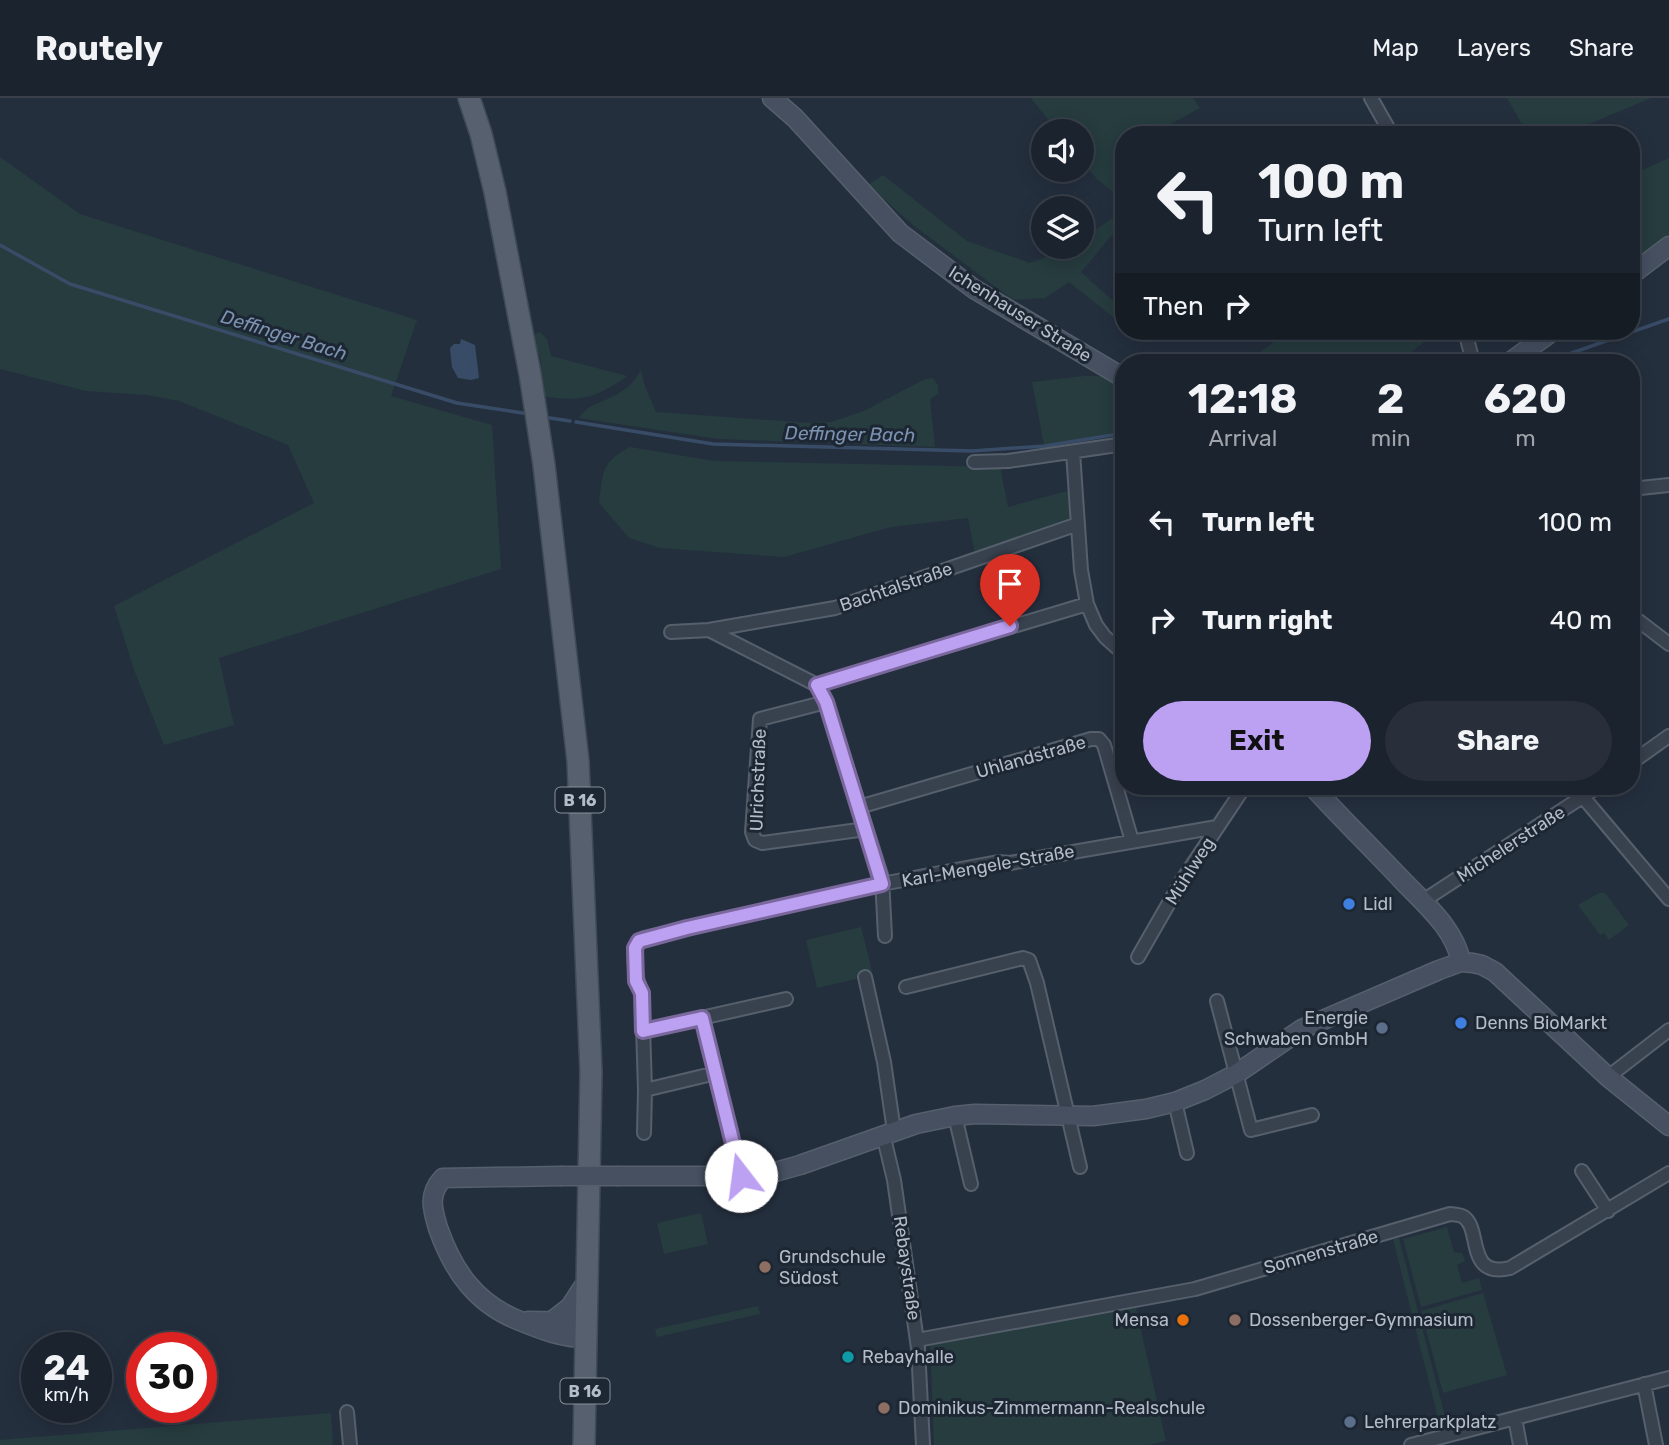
<!DOCTYPE html>
<html lang="en">
<head>
<meta charset="utf-8">
<style>
  :root { --surface:#1b232e; --page:#282f3a; --text:#f1f3f6; --muted:#a0a4aa; --line:#39404a; --accent:#bca0f2 }
  body { margin:0; font-family:Rubik,sans-serif; background:var(--page); color:var(--text); height:100vh; display:flex; flex-direction:column; font-size:26px; white-space:nowrap }
  * { box-sizing:border-box; margin:0 }
  p { font-size:23px; color:var(--muted) }
  .icon { flex:none; width:38px; height:38px; fill:none; stroke:currentColor; stroke-width:2; stroke-linecap:round; stroke-linejoin:round }
  .map { position:relative; flex:1; overflow:hidden }
  .drawer { position:absolute; left:1115px; top:256px; width:525px; height:441px; display:flex; flex-direction:column; background:var(--surface); border-radius:28px; box-shadow:0 4px 18px #0003,0 0 0 2px var(--line) }
  .drawer>* { flex:none }
  .hud { position:absolute; left:1115px; top:28px; width:525px; height:214px; border-radius:28px; box-shadow:0 4px 18px #0003,0 0 0 2px var(--line); background:#1b232e; color:var(--text); overflow:hidden }
  .fabs { position:absolute; left:1031px; top:21px; display:grid; gap:14px }
  .fabs a { display:grid; place-items:center; width:63px; height:63px; border-radius:50%; background:var(--surface); box-shadow:0 4px 18px #0003,0 0 0 2px var(--line); font-size:35px }
  .speed { position:absolute; left:21px; top:1234px; display:flex; gap:14px; font-size:35px; font-weight:700; text-align:center }
  .speed>* { display:grid; place-content:center; width:91px; height:91px; border-radius:50%; background:var(--surface); box-shadow:0 4px 18px #0003,0 0 0 2px var(--line); line-height:1 }
  .speed small { font-size:18px; font-weight:400 }
  .speed .limit { border:10px solid #d22; background:#fff; color:#111 }
  .pin { position:absolute; display:grid; place-items:center; width:60px; height:60px; color:#fff; margin:-72px -30px; border-radius:50% 50% 50% 0; rotate:-45deg; box-shadow:0 0 7px #0007 }
  .pin .icon { rotate:45deg }
  .me { position:absolute; width:77px; margin:-38px; rotate:345deg; stroke-linejoin:round; filter:drop-shadow(0 0 5px #0008) }
  .turn { display:flex; align-items:center; gap:24px; height:147px; padding:0 28px; font-size:32px }
  .turn .icon { width:91px; height:91px; stroke-width:2.5 }
  .turn b { display:block; font-size:49px; line-height:60px }
  .then { display:flex; align-items:center; height:66px; padding:0 28px; background:#0003; gap:14px; font-size:26px }
  .eta { display:flex; justify-content:space-evenly; align-items:center; height:119px; text-align:center }
  .eta b { font-size:42px; font-weight:700; line-height:49px }
  .primary-button { display:flex; gap:14px; margin-top:auto; padding:14px 28px }
  .primary-button a { flex:1; height:80px; border-radius:42px; background:var(--accent); color:#111; font-size:28px; font-weight:700; line-height:80px; text-align:center }
  .primary-button a+a { background:var(--page); color:var(--text) }
  ul { padding:0; list-style:none }
  li { display:flex; align-items:center; gap:21px; height:98px; padding:0 28px }
  li div { flex:1 }
  li b { display:block; font-size:26px }
  li em { font-style:normal }
  header { display:flex; align-items:center; gap:42px; box-sizing:border-box; height:98px; padding:0 35px; background:var(--surface); border-bottom:2px solid var(--line) }
  header strong { font-size:33px }
  nav { display:flex; gap:38px; margin-inline-start:auto; font-size:24px }
  .map>svg:first-child { display:block }
</style>
</head>
<body>
<header>
<strong>Routely</strong>
<nav><a>Map</a><a>Layers</a><a>Share</a></nav>
</header>
<div class="map">
<svg width="1669" height="1347" viewBox="0 0 1669 1347">
  <rect width="100%" height="100%" fill="#242f3e"/>
  <path fill="#263c3f" d="M 1031,0 L 1193,0 L 1200,10 L 1151,37 L 1124,37 L 1123,103 L 1095,79 L 1082,63 L 1082,33 L 1057,33 Z
    M 1507,0 L 1651,0 L 1563,37 L 1528,37 Z
    M 0,59 L 80,116 L 417,222 L 391,298 L 492,327 L 501,471 L 219,560 L 234,627 L 164,647 L 134,572 L 114,508 L 314,405 L 288,347 L 179,303 L 147,297 L 86,293 L 0,271 Z
    M 1669,60 L 1669,137 L 1631,164 L 1631,77 Z
    M 883,77 L 967,143 L 1030,165 L 1072,149 L 1082,149 L 1082,142 L 1123,112 L 1123,124 L 1081,174 L 1120,209 L 1113,219 L 1069,184 L 1045,200 L 1013,202 L 913,127 L 868,87 Z
    M 1289,233 L 1343,233 L 1346,237 L 1354,233 L 1439,233 L 1398,264 L 1246,264 Z
    M 540,234 L 547,241 L 551,258 L 627,278 C 598,299 580,305 544,298 L 540,258 L 534,248 L 535,236 Z
    M 641,272 L 645,288 L 656,314 L 810,325 L 831,324 L 864,313 L 923,282 L 933,280 L 938,287 L 938,296 L 930,301 L 935,349 L 718,341 L 579,320 C 589,304 607,304 622,293 C 631,288 636,280 641,272 Z
    M 1084,278 L 1102,278 L 1123,292 L 1123,333 L 1044,347 L 1032,284 Z
    M 630,349 L 714,363 L 1000,369 L 1008,409 L 1071,392 L 1071,418 L 1068,423 L 975,457 L 968,420 L 891,429 L 784,459 L 660,450 L 629,440 L 599,405 C 603,375 601,364 630,349 Z
    M 1599,795 L 1605,795 L 1629,827 L 1609,842 L 1604,835 L 1600,837 L 1578,807 Z
    M 861,829 L 873,877 L 817,890 L 806,842 Z
    M 701,1115 L 708,1146 L 664,1156 L 657,1125 Z
    M 1447,1129 L 1454,1154 L 1462,1155 L 1465,1163 L 1457,1167 L 1462,1185 L 1479,1180 L 1482,1192 L 1421,1209 L 1403,1141 Z
    M 1399,1140 L 1447,1326 L 1440,1328 L 1393,1141 Z
    M 1483,1195 L 1507,1277 L 1443,1295 L 1421,1213 Z
    M 758,1208 L 760,1216 L 657,1239 L 655,1231 Z
    M 1136,1210 L 1166,1343 L 1149,1347 L 934,1347 L 930,1245 Z
    M 331,1315 L 333,1347 L 0,1347 L 0,1342 Z"/>
  <path fill="#394c67" d="M 461,241 L 475,247 L 479,280 L 471,282 L 458,280 L 452,269 L 450,250 L 454,246 L 460,246 Z"/>
  <g fill="none" stroke-linecap="round" stroke-linejoin="round">
    <path stroke="#394c67" stroke-width="3.5" d="M 0,147 L 70,186 L 457,305 L 529,316
      M 1546,264 L 1669,221
      M 543,319 L 570,323
      M 576,324 L 713,346 L 972,353 L 1045,348 L 1124,335"/>
    <g stroke="#565f6c" stroke-width="16">
      <path id="street" d="M 1371,0 L 1392,37
        M 1465,233 L 1473,264
        M 1073,354 L 1081,472 L 1087,506 L 1096,527 L 1105,539 L 1124,556
        M 974,364 L 1008,363 L 1124,346
        M 1631,391 L 1669,387
        M 1631,517 L 1669,546
        M 709,532 L 817,587 L 826,604 L 882,780 L 885,838
        M 671,534 L 709,532 L 835,510 L 1078,426
        M 817,587 L 1087,506
        M 826,604 L 760,621 L 752,734 L 755,742 L 762,745 L 866,731
        M 1631,665 L 1669,638
        M 1583,699 L 1669,801
        M 859,709 L 1091,641 L 1099,641 L 1104,647 L 1132,743
        M 1423,803 L 1599,688
        M 1138,859 L 1181,784 L 1245,688
        M 865,879 L 884,964 L 894,1033
        M 906,889 L 1023,860 L 1029,862 L 1037,885 L 1080,1069
        M 1217,903 L 1251,1032 L 1312,1017
        M 702,920 L 741,1078
        M 643,933 L 786,901
        M 1608,979 L 1669,932
        M 645,992 L 716,975
        M 1175,1004 L 1187,1055
        M 955,1018 L 971,1086
        M 644,1035 L 645,992 L 642,895 C 636,881 628,849 644,840 L 882,786 L 998,764 L 1010,765 L 1217,729
        M 883,1036 L 894,1082 L 918,1250 L 923,1347
        M 1582,1073 L 1608,1113
        M 917,1242 L 1195,1191 L 1450,1116 C 1451,1116 1461,1117 1462,1118 C 1483,1128 1464,1181 1510,1170 L 1669,1075
        M 1644,1286 L 1656,1347
        M 347,1314 L 350,1347
        M 1515,1320 L 1520,1347
        M 1411,1347 L 1669,1280"/>
    </g>
    <g stroke="#565f6c" stroke-width="21">
      <path id="secondary" d="M 772,0 L 795,20 L 900,135 L 974,191 L 1124,280
        M 1631,177 L 1669,148
        M 1510,264 L 1553,233
        M 1312,688 C 1341,720 1372,750 1402,782 C 1425,806 1455,831 1461,864
        M 560,1078 L 443,1080 C 428,1096 432,1110 438,1130 C 453,1173 476,1206 520,1223 C 542,1232 562,1240 587,1240
        M 619,1078 L 741,1078 L 775,1074 L 800,1067 L 916,1026 L 955,1018 L 975,1016 L 1093,1018 L 1146,1011 L 1175,1004 L 1205,992 L 1236,976 L 1302,931 L 1439,872 L 1461,864 L 1473,865 L 1482,867 L 1495,874 L 1608,979 L 1669,1028
        M 528,1223 L 587,1224
        M 552,1223 L 570,1209 L 587,1183"/>
    </g>
    <g stroke="#414a57" stroke-width="24">
      <path id="primary" d="M 469,0 L 481,36 L 495,94 L 530,276 L 544,367 L 578,663 L 591,974 L 584,1347"/>
    </g>
    <use href="#street" stroke="#38414e" stroke-width="12"/>
    <use href="#secondary" stroke="#465061" stroke-width="18"/>
    <use href="#primary" stroke="#56606e" stroke-width="21"/>
    <g stroke="#565f6c" stroke-width="21" stroke-linecap="butt">
      <path id="secondary-bridge" d="M 560,1078 L 619,1078"/>
    </g>
    <use href="#secondary-bridge" stroke="#465061" stroke-width="18"/>
  </g>
  <g fill="none" stroke-linecap="round" stroke-linejoin="round">
    <g stroke="#7a689d" stroke-width="18">
      <path id="route" d="M 741,1078 L 702,920 L 643,933 L 642,895 L 636,883 L 635,850 L 639,843 L 687,830 L 882,786 L 826,604 L 817,587 L 1010,528"/>
    </g>
    <use href="#route" stroke="#bca0f2" stroke-width="12"/>
  </g>
  <g fill="#3f7fe0" stroke="#1d2633" stroke-width="2.5">
    <circle cx="1349" cy="806" r="7"/>
    <circle cx="1461" cy="925" r="7"/>
  </g>
  <g fill="#5c6f8a" stroke="#1d2633" stroke-width="2.5">
    <circle cx="1382" cy="930" r="7"/>
    <circle cx="1350" cy="1324" r="7"/>
  </g>
  <g fill="#8d6e63" stroke="#1d2633" stroke-width="2.5">
    <circle cx="765" cy="1169" r="7"/>
    <circle cx="1235" cy="1222" r="7"/>
    <circle cx="884" cy="1310" r="7"/>
  </g>
  <circle fill="#e8710a" stroke="#1d2633" stroke-width="2.5" cx="1183" cy="1222" r="7"/>
  <circle fill="#0f9aa8" stroke="#1d2633" stroke-width="2.5" cx="848" cy="1259" r="7"/>
  <g text-anchor="middle" dominant-baseline="central" stroke-width="6" stroke-linejoin="round" paint-order="stroke">
    <g fill="#1d2633" stroke="#878f9c" stroke-width="2">
      <rect x="555.5" y="689.5" width="49" height="25" rx="5"/>
      <rect x="560.5" y="1280.5" width="49" height="25" rx="5"/>
    </g>
    <g font-size="16" font-weight="bold" fill="#b4bcc9">
      <text x="580" y="702">B 16</text>
      <text x="585" y="1293">B 16</text>
    </g>
    <g font-size="18" fill="#b4bcc9" stroke="#1d2633">
      <text transform="translate(1020 216) rotate(32)">Ichenhauser Straße</text>
      <text transform="translate(896 489) rotate(-19)">Bachtalstraße</text>
      <text transform="translate(1031 659) rotate(-16)">Uhlandstraße</text>
      <text transform="translate(758 682) rotate(-88)">Ulrichstraße</text>
      <text transform="translate(1511 746) rotate(-33)">Michelerstraße</text>
      <text transform="translate(988 768) rotate(-10)">Karl-Mengele-Straße</text>
      <text transform="translate(1190 773) rotate(-58)">Mühlweg</text>
      <text transform="translate(1321 1154) rotate(-16)">Sonnenstraße</text>
      <text transform="translate(907 1170) rotate(82)">Rebaystraße</text>
    </g>
    <g font-size="18" fill="#b4bcc9" stroke="#1d2633" text-anchor="start">
      <text x="1363" y="806">Lidl</text>
      <text x="1368" y="920" text-anchor="end">Energie<tspan x="1368" dy="21">Schwaben GmbH</tspan></text>
      <text x="1475" y="925">Denns BioMarkt</text>
      <text x="779" y="1159">Grundschule<tspan x="779" dy="21">Südost</tspan></text>
      <text x="1169" y="1222" text-anchor="end">Mensa</text>
      <text x="1249" y="1222">Dossenberger-Gymnasium</text>
      <text x="862" y="1259">Rebayhalle</text>
      <text x="898" y="1310">Dominikus-Zimmermann-Realschule</text>
      <text x="1364" y="1324">Lehrerparkplatz</text>
    </g>
    <g font-size="19" font-style="italic" fill="#7c92b1" stroke="#1d2633">
      <text transform="translate(284 237) rotate(17)">Deffinger Bach</text>
      <text transform="translate(850 336) rotate(1)">Deffinger Bach</text>
    </g>
  </g>
</svg>
<div class="fabs">
<a><svg class="icon" aria-label="sound" viewBox="0 0 24 24"><path d="M4 9h4l5-4v14l-5-4H4zM17 9q2 3 0 6"/></svg></a>
<a><svg class="icon" aria-label="layers" viewBox="0 0 24 24"><path d="M12 4l9 5-9 5-9-5zM3 14l9 5 9-5"/></svg></a>
</div>
<div class="speed"><div>24<small>km/h</small></div><div class="limit">30</div></div>
<div class="pin" style="left:1010px;top:528px;background:#d93025"><svg class="icon" aria-label="arrive" viewBox="0 0 24 24"><path d="M6 21V4h12l-3 4 3 4H6"/></svg></div>
<svg class="me" style="left:741px;top:1078px" viewBox="-20 -20 40 40"><circle r="19" fill="#fff"/><path d="M0-13L10 11 0 6-10 11z" fill="#bca0f2"/></svg>
<div class="hud">
<div class="turn"><svg class="icon" aria-label="left" viewBox="0 0 24 24"><path d="M17 20v-9H6M10 6l-5 5 5 5"/></svg><div><b>100 m</b>Turn left</div></div>
<div class="then">Then<svg class="icon" aria-label="right" viewBox="0 0 24 24"><path d="M7 20v-9h11M14 6l5 5-5 5"/></svg></div>
</div>
<section class="drawer">
<div class="eta">
<div><b>12:18</b><p>Arrival</p></div>
<div><b>2</b><p>min</p></div>
<div><b>620</b><p>m</p></div>
</div>
<ul>
<li><svg class="icon" aria-label="left" viewBox="0 0 24 24"><path d="M17 20v-9H6M10 6l-5 5 5 5"/></svg><div><b>Turn left</b></div><em>100 m</em></li>
<li><svg class="icon" aria-label="right" viewBox="0 0 24 24"><path d="M7 20v-9h11M14 6l5 5-5 5"/></svg><div><b>Turn right</b></div><em>40 m</em></li>
</ul>
<div class="primary-button"><a>Exit</a><a>Share</a></div>
</section>
</div>
</body>
</html>
